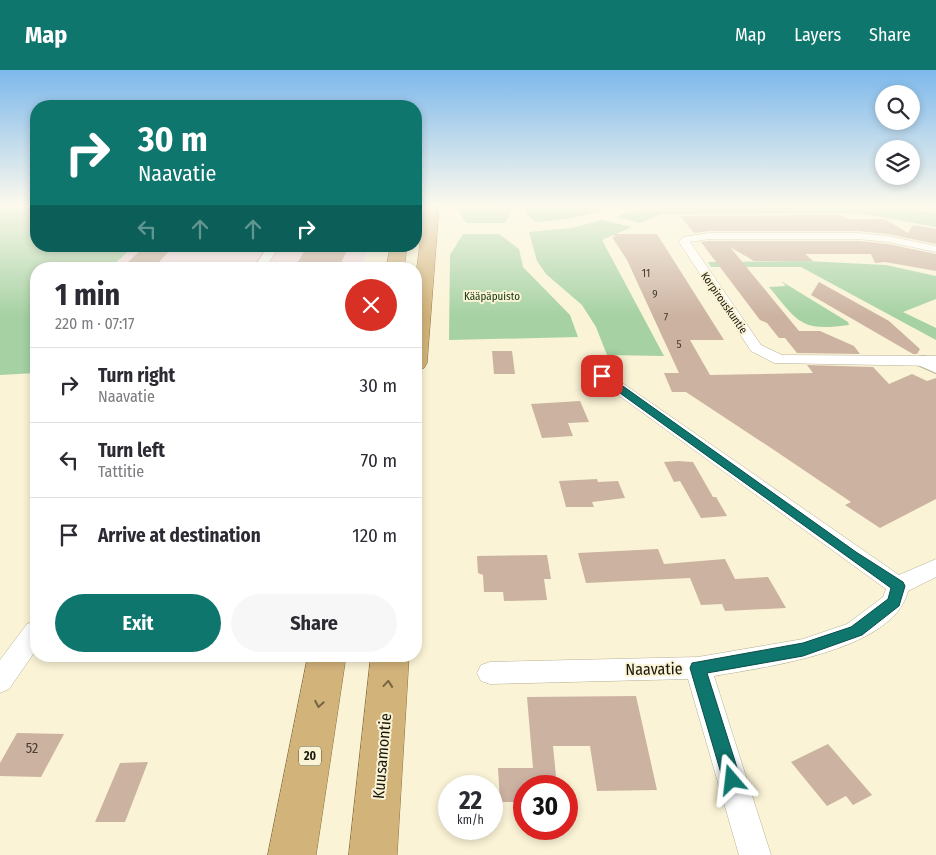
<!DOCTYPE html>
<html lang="en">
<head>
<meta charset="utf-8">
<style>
  :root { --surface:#fff; --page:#f7f7f7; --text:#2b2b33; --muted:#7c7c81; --line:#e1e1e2; --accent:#0f766e }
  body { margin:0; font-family:"Fira Sans Condensed",sans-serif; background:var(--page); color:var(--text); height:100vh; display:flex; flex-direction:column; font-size:19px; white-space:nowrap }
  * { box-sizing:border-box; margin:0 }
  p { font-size:16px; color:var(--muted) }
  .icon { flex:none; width:28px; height:28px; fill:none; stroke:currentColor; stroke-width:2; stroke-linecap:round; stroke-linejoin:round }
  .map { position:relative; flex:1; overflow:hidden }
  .drawer { position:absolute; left:30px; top:192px; width:392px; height:400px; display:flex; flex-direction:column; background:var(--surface); border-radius:20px; box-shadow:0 2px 8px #0003 }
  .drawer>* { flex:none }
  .guide { position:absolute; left:30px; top:30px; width:392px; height:152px; border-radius:20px; box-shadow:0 2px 8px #0003; background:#0f766e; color:#fff; overflow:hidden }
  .fabs { position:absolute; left:875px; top:15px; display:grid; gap:10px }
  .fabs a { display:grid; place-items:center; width:45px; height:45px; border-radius:50%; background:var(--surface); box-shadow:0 2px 8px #0003; font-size:25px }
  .speed { position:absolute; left:438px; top:705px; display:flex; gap:10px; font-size:25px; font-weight:700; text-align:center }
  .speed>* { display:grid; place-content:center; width:65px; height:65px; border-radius:50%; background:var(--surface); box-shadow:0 2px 8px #0003; line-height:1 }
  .speed small { font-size:12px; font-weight:400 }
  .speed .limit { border:8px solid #d22; background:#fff; color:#111 }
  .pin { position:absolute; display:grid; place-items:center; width:42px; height:42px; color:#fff; margin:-21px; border-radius:10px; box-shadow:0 2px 8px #0006 }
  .me { position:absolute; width:55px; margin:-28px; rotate:343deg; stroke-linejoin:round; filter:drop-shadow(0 0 4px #0008) }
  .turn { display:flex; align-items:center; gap:18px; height:105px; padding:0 25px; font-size:22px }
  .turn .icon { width:65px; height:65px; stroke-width:2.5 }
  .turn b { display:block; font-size:35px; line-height:42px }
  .lanes { display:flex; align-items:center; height:48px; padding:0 25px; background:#0003; justify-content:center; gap:25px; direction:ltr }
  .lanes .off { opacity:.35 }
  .round { display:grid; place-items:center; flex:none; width:52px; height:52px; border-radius:26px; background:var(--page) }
  .headline { display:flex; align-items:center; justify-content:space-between; height:85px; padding:0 25px }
  h1 { font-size:30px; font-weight:700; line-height:38px }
  .cta { display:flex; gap:10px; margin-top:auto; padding:10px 25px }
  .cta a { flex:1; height:58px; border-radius:30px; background:var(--accent); color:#fff; font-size:20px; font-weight:700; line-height:58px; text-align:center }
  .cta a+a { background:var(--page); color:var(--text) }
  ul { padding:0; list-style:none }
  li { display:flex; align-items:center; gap:15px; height:75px; padding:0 25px; border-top:1px solid var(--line) }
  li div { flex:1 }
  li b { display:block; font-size:19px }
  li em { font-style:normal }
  header { display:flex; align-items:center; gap:30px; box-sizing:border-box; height:70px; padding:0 25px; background:var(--accent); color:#fff }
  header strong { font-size:24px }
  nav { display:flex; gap:28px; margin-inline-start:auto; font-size:18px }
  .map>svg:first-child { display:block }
</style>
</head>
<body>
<header>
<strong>Map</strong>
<nav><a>Map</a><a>Layers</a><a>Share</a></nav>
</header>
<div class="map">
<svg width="936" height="785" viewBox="0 0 936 785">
  <rect width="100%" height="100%" fill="#faf3d6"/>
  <path fill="#fbe1e8" d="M 134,176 L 368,176 L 362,199 L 110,199 Z"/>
  <path fill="#a5d1a3" d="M 0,137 L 36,137 L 36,176 L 134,176 L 109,199 L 36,199 L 36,303 L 0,305 Z
    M 456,137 L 512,137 L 512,141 L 505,153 L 466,153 Z
    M 523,137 L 614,137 C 588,146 563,150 536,152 L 528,146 Z
    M 656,137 L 898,137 L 936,144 L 936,157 L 858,143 L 662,144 L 640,153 L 619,147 L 619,145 Z
    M 602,150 L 632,157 L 602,170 L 664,286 L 607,285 L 596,257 L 582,235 L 546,204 L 537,191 L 529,162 L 571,158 Z
    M 463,164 L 499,164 L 519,179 L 523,197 L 570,245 L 578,267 L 449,270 L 450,185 Z
    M 805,191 L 886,195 L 936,206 L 936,229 L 903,242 L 936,258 L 936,270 L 801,197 L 711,197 L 708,192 Z
    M 781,211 L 848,252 L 849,255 C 799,262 798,251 769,217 L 786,216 Z"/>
  <path fill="#ccb2a1" d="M 841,145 L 847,149 L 885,149 L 908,163 L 913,155 L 936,159 L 936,174 L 888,164 L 858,161 L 709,161 L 694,163 L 680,146 Z
    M 614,164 L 657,164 L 724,270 L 690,270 L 710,305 L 813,303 L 807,295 L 873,297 L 889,314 L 912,304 L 927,311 L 936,308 L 936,429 L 880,458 L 845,435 L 851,432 L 777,382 L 686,322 L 672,322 L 664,303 L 679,303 L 627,190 L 612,167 L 615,167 Z
    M 709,171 L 858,171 L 888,174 L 936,184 L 936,201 L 885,192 L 875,193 L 871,184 L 805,184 L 813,191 L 754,191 L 730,177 L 799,261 L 820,261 L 854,276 L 860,284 L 797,283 L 785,268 L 779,268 L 767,253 L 760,250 L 701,172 Z
    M 145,176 L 174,176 L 159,192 L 128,192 Z
    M 307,176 L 349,176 L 338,199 L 294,199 Z
    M 819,212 L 889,251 L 920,279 L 917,284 L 913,284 L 811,225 Z
    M 492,281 L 512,281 L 515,304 L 494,304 Z
    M 580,331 L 589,352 L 568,353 L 573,366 L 542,368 L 531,334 Z
    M 678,391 L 693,392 L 713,427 L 716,427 L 727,446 L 701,448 L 680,411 L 674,412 L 664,392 Z
    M 597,409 L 598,412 L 618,411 L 625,428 L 592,432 L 594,437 L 566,437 L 559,411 Z
    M 658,479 L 664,494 L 725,489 L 735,509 L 768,507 L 786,538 L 725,541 L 722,534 L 701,535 L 690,508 L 586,513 L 578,483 Z
    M 547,485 L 551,509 L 544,509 L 547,530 L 504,531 L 503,522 L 484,522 L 483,505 L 478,503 L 477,486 Z
    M 636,626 L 657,720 L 597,721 L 590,676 L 553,676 L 557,716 L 524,716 L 524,732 L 500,732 L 498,698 L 533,698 L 527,627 Z
    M 17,663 L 64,664 L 41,707 L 0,706 L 0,693 Z
    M 828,674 L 872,725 L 853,735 L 846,726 L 827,736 L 791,692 Z
    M 148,692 L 125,752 L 95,752 L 120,693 Z"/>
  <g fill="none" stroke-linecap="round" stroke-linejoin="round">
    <g stroke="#b7b095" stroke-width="1">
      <path id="minor" d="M 709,163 L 858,163 L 888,166 L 936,176 L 936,182 L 888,172 L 858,169 L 709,169 L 690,172 L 761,275 L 782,285 L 936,286 L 936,296 L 774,293 L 751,281 L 679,172 L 683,167 Z
        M 268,176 L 279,176 L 265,199 L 253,199 Z
        M 602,301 L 608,303 L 899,505 L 936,489 L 936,507 L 908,521 C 894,581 765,597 714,606 L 771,785 L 739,785 L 688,609 L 490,614 L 481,611 L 477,603 L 481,595 L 490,592 L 698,587 L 803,569 L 847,554 L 883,527 L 886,519 L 596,309 L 594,306 Z
        M 36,551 L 36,580 L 9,619 L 0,623 L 0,590 L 27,554 Z"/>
    </g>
    <g stroke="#b7b095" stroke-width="2">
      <path id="tertiary" d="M 924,286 L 936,290 L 936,303 L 918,295 L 915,291 L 918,287 Z"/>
    </g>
    <g stroke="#8a703e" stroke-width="1">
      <path id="trunk" d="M 425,137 L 439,137 L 427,293 L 424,298 L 416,300 L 416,205 Z
        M 391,176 L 407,176 L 404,199 L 386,199 Z
        M 308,586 L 346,586 L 316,785 L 268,785 Z
        M 371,586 L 409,586 L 397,785 L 349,785 Z"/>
    </g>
    <use href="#minor" fill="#fff" fill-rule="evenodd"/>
    <use href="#tertiary" fill="#fff" fill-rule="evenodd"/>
    <use href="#trunk" fill="#d2b37a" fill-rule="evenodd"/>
  </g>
  <defs><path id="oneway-chevron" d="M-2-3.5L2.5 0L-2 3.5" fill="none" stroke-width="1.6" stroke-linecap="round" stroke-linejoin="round" transform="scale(1.25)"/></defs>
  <g stroke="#766543">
    <use href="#oneway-chevron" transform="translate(388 614) rotate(-85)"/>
    <use href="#oneway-chevron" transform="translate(319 634) rotate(100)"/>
  </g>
  <linearGradient id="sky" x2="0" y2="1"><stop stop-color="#7db8eb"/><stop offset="0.55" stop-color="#fdfaed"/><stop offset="1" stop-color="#fdfaed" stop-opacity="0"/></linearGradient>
  <rect width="936" height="247" fill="url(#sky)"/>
  <path fill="#0f766e" stroke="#0a4d48" d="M 599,304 L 606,304 L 856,482 L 903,512 L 905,516 L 899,536 L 862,565 L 803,586 L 707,603 L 741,710 L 738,717 L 732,719 L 726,717 L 723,710 L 690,598 L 692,593 L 803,573 L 851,557 L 888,529 L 891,518 L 599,308 Z"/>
  <g text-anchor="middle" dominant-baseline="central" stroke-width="4" stroke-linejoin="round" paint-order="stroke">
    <g font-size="11" fill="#463e31">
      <text x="646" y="203">11</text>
      <text x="655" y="224">9</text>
      <text x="666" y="247">7</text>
      <text x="679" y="274">5</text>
    </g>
    <g font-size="11" fill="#0e340e" stroke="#faf3d6">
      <text x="492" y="226">Kääpäpuisto</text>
    </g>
    <g font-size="11" fill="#19170c" stroke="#faf3d6">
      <text transform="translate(724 233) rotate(55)">Korpirouskuntie</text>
    </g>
    <rect fill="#faf3d6" stroke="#5c5949" stroke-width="1" x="299" y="676.5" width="22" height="19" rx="4"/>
    <g font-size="12" font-weight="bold" fill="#19170c">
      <text x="310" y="686">20</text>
    </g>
    <g font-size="14" fill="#463e31">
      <text x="32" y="678">52</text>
    </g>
    <g font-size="16" fill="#19170c" stroke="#faf3d6">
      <text transform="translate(654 599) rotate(-1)">Naavatie</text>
      <text transform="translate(382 686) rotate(-85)">Kuusamontie</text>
    </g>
  </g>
</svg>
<div class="fabs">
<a><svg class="icon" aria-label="search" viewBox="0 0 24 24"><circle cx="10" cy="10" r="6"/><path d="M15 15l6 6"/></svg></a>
<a><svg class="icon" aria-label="layers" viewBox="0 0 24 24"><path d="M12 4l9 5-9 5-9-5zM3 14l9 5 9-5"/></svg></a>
</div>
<div class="speed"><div>22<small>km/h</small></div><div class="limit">30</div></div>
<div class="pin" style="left:602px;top:306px;background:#d93025"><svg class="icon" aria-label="arrive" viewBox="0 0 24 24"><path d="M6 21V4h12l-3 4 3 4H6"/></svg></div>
<svg class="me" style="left:732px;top:710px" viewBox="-20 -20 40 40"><path d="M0-17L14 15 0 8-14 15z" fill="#0f766e" stroke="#fff" stroke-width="4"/></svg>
<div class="guide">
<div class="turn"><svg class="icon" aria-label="right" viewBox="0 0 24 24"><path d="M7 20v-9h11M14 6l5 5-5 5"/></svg><div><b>30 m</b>Naavatie</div></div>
<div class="lanes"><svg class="icon off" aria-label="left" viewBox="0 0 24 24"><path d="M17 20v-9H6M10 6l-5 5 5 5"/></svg><svg class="icon off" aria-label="ahead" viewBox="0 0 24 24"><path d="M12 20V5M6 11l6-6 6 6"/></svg><svg class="icon off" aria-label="ahead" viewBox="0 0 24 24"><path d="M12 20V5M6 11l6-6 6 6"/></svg><svg class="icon" aria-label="right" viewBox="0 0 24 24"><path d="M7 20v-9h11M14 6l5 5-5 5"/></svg></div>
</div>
<section class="drawer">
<div class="headline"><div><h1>1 min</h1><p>220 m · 07:17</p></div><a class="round" style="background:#d93025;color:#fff"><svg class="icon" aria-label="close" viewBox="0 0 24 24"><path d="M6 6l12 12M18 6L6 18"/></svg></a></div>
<ul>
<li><svg class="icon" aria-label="right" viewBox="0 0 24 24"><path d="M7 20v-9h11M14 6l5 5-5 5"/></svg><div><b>Turn right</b><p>Naavatie</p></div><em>30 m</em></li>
<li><svg class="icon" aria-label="left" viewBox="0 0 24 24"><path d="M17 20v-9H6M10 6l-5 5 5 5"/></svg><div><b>Turn left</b><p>Tattitie</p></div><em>70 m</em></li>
<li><svg class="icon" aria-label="arrive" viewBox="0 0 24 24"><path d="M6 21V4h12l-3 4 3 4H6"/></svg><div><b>Arrive at destination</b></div><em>120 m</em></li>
</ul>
<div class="cta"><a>Exit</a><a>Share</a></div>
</section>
</div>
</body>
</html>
